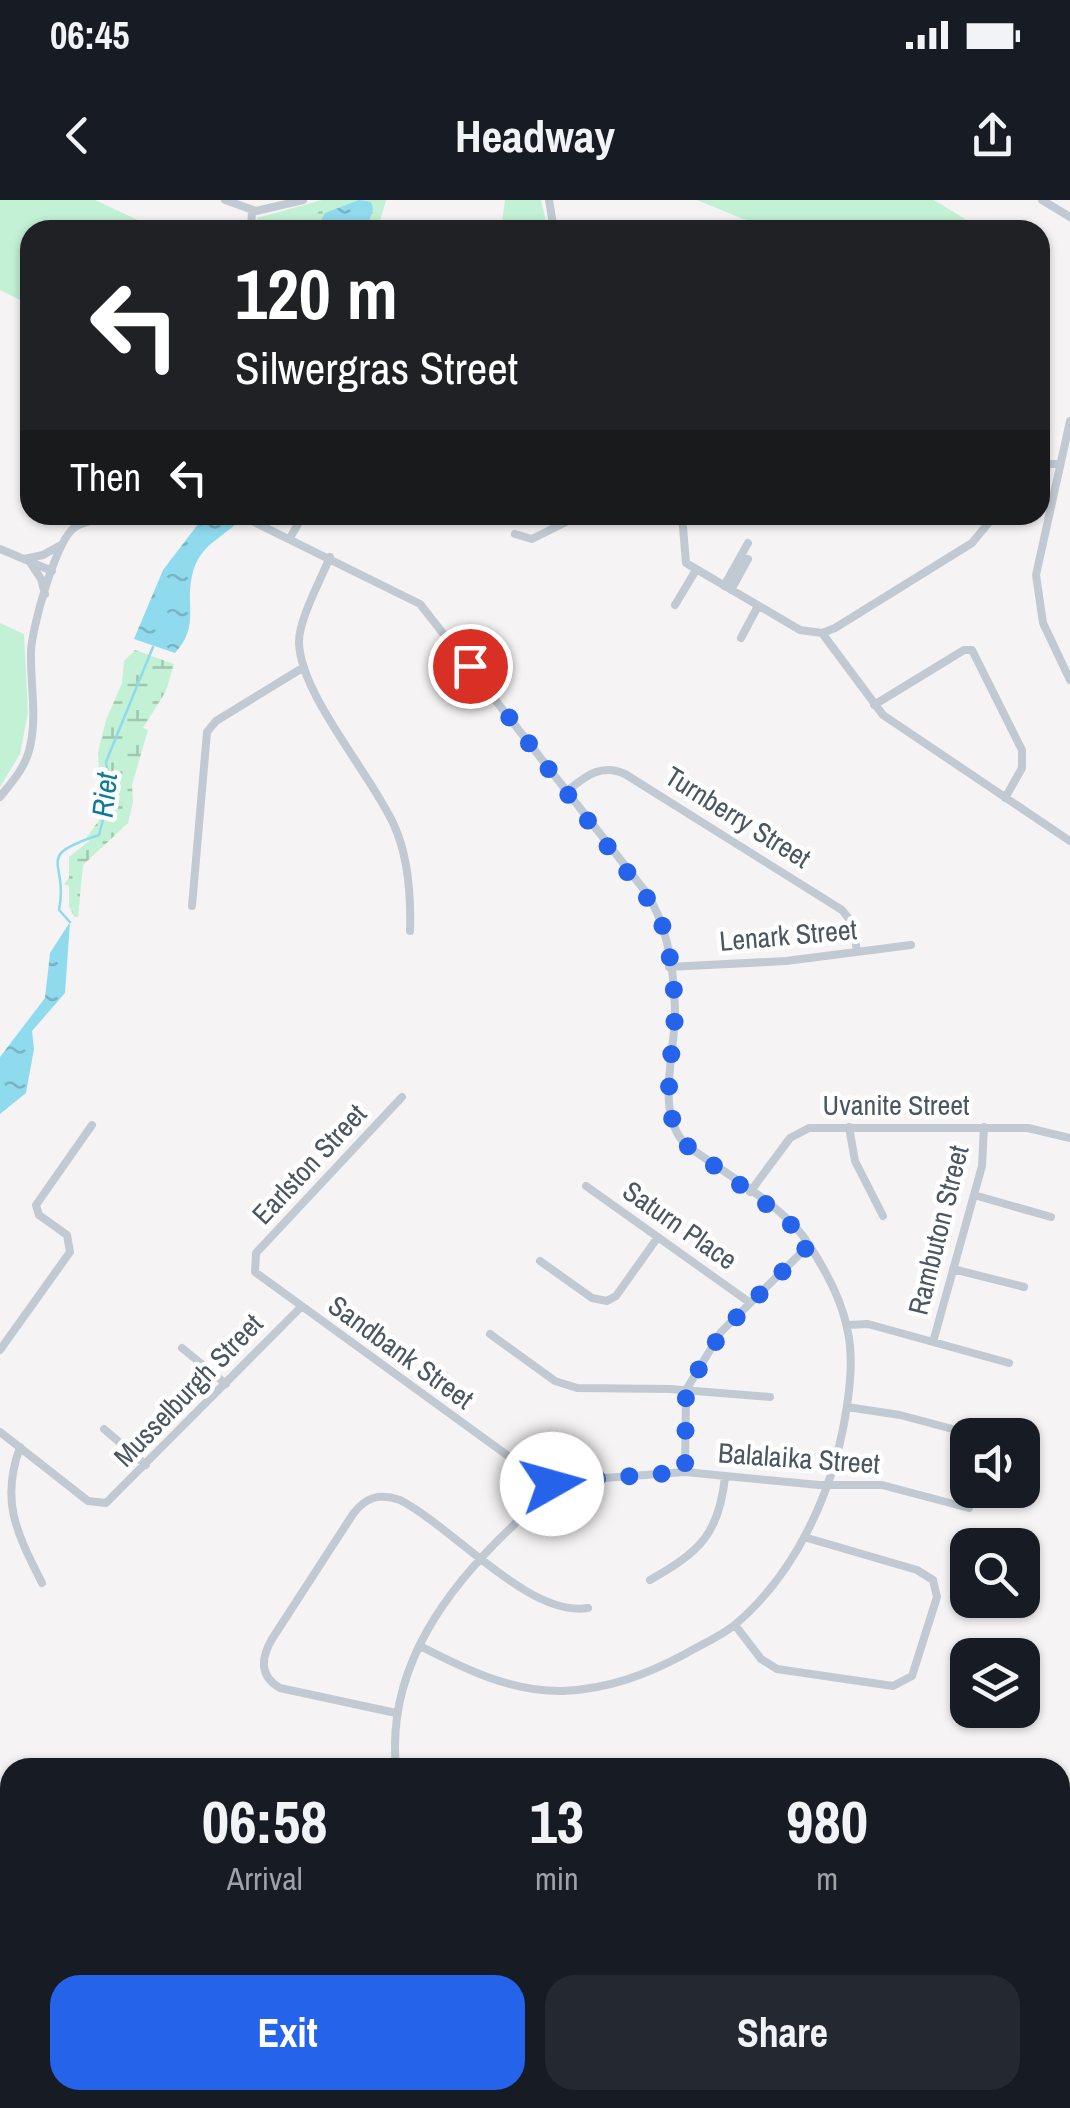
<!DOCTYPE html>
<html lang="en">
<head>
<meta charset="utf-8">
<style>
  :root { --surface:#171b24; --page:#242831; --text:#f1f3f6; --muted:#9ea1a6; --accent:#2563eb }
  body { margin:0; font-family:"Archivo Narrow",sans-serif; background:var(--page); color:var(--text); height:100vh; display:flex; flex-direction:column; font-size:38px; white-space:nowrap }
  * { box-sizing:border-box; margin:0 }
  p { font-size:32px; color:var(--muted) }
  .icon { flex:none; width:55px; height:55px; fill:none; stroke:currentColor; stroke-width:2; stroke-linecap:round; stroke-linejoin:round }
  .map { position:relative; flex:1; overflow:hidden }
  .panel { position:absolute; left:0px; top:1558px; width:1070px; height:352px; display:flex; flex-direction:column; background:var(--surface); border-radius:30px 30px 0 0; box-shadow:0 2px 8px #0004 }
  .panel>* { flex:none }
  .guide { position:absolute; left:20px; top:20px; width:1030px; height:305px; border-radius:30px; box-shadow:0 2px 8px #0004; background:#202124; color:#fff; overflow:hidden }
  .tools { position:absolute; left:950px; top:1218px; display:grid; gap:20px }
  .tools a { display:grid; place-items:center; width:90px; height:90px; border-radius:20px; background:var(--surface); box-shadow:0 2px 8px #0004; font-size:50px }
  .pin { position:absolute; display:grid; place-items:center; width:85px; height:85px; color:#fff; margin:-42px; border:5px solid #fff; border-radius:50%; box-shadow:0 2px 10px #0007 }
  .me { position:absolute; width:110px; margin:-55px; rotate:83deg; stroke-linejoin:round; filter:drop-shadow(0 0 8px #0008) }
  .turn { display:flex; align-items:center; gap:35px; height:210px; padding:0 50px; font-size:45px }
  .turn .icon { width:130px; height:130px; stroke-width:2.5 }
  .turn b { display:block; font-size:70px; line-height:85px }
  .then { display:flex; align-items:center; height:95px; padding:0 50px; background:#0003; gap:20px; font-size:38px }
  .eta { display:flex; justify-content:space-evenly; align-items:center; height:170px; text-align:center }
  .eta b { font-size:60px; font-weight:800; line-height:70px }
  .button { display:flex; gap:20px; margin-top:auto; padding:20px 50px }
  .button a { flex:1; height:115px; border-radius:30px; background:var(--accent); color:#fff; font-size:40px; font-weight:800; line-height:115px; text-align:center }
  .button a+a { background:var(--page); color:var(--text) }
  .status { display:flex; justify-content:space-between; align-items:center; height:70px; padding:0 50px; background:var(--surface); direction:ltr }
  .status svg { height:28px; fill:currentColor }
  header { display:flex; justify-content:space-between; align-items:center; height:130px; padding:0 50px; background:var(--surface); font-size:45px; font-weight:800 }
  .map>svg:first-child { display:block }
</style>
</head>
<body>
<div class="status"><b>06:45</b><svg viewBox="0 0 49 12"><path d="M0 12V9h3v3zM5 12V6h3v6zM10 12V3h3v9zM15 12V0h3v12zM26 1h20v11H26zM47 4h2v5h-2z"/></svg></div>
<header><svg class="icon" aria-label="back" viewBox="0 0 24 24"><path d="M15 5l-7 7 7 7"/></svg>Headway<svg class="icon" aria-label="share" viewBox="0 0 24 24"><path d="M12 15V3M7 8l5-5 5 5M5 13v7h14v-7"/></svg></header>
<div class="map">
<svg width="1070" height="1908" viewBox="0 0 1070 1908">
  <defs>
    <pattern id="wetland-marsh" width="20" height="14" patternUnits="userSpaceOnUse" patternTransform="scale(2.5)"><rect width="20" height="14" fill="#c3f1d5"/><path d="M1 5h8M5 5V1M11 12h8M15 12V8" fill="none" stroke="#a0c6b0"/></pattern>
    <pattern id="water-ripples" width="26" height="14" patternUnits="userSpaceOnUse" patternTransform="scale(2.5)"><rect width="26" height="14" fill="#90daee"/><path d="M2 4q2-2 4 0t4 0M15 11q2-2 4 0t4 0" fill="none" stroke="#78b4c4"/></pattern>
  </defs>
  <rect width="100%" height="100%" fill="#f5f3f3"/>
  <path fill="#c3f1d5" d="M 0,0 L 95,0 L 159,30 L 30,30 L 30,105 L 0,90 Z
    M 322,0 L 386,0 L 377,30 L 260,30 L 257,18 Z
    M 505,0 L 541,0 L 548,30 L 465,30 L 502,23 Z
    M 697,0 L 934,0 L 983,30 L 790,30 L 743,19 Z
    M 0,423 L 24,434 L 28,513 L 20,554 L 0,587 Z"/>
  <path fill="url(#wetland-marsh)" d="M 325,0 L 386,0 L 377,30 L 309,30 Z
    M 135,450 L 174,464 L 166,491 L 143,528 L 148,530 L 132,585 L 133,602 L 128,623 L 83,665 L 78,717 L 74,717 L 69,706 L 69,686 L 64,684 L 69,678 L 69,657 L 89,641 L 87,637 L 102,616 L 103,592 L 100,589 L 98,552 L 106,520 L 122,483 L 124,461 Z"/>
  <path fill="url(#water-ripples)" d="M 359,0 L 371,2 L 373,9 L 366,30 L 316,30 L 325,13 Z
    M 205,315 L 243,315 C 229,337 199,341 192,376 C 185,406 200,426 175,453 L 134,439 L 163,370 Z
    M 70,722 L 65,793 L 32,831 L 34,849 L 26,893 L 0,914 L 0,857 L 45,798 L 50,753 Z"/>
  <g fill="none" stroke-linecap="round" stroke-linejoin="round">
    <path stroke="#90daee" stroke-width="2.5" d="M 70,722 L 59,710 C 69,660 32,657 99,635 L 111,589 L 106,562 L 153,447"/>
    <path stroke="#c1cad2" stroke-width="8" d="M 225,0 L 256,11 L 303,0
      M 549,0 L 554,30
      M 1042,0 L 1070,17
      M 251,28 L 252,11
      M 1070,221 L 1036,375 L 1043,423 L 1070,480
      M 1040,264 L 1058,264
      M 240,315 L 420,404 L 645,691 C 668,724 674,771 675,810 C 676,851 654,912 686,945 C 719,969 784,1007 805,1039 C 822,1064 841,1098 847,1128 C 854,1157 850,1189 845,1218 C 832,1293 796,1372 737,1423 C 722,1436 702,1444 685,1454 C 646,1475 608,1489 563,1491 C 511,1492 465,1469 420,1446
      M 682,315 L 686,363 L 800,430 L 822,433 L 835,428 L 972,343 L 995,315
      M 553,317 L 556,319 L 566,315
      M 515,334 L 532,339 L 570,320 L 589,315
      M 290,338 L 303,315
      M 0,349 L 52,371
      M 330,357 C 321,379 298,421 299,443 C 301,496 371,574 394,625 C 408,656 411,698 410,731
      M 24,359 L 43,355 L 61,345
      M 30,362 L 41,379 L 45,394
      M 724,386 L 748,343
      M 731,390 L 748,359
      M 675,405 L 696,370
      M 822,433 L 883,515 L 1070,641
      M 741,438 L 758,406
      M 874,505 L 964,450 L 972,450 L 1022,550 L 1022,568 L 1005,598
      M 567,591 C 586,576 601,563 625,574 L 842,710 L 853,724 L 857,752
      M 0,597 C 11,583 24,569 29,551 C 38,517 30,486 31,451 C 32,427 56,340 75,327 C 85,321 101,319 112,315
      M 192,706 L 207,532 L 216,521 L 304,467
      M 669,767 L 786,761 L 911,745
      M 402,897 L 256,1053 L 255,1072 L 529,1271 L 541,1275
      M 849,927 L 855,961 L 883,1016
      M 586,986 L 749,1102
      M 750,992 L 790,938 L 809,928 L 1028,928 L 1070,938
      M 974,995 L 1051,1017
      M 540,1061 L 592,1098 L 607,1101 L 616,1096 L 658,1037
      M 953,1069 L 1024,1087
      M 847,1125 L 868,1124 L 1009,1163
      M 490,1134 L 555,1181 L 577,1188 L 670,1189 L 770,1197
      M 933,1142 L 982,966 L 984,927
      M 182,1148 L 226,1184
      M 0,1150 L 70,1052 L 67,1035 L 39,1015 L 36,1005 L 92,925
      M 847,1207 L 900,1215 L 975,1235
      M 104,1229 L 146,1265
      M 0,1232 L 88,1301 L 106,1303 L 301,1107
      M 20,1247 C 0,1302 17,1333 42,1383
      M 685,1272 L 686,1190 L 721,1132 L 809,1045
      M534 1283a9 9 0 1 1 18 0a9 9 0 1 1-18 0Z
      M 550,1277 L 564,1281 L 685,1272 L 819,1285 L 882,1285 L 969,1308
      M 650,1380 C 699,1352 719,1335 725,1277
      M 735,1425 L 761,1459 L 777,1469 L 893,1486 L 912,1476 L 937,1397 L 933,1380 L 917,1370 L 804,1337
      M 396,1513 L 280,1488 C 259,1476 261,1458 272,1439 L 353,1314 C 366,1297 379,1293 400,1300 C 454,1328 530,1418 588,1408
      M 97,1563 L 116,1568
      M 396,1568 C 386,1467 448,1386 518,1321 C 527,1312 532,1300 543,1292
      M 627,1900 L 633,1904"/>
  </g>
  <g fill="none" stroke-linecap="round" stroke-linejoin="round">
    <path stroke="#2563eb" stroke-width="18" stroke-dasharray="0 32.4" d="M 470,466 L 657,711 C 669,739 674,779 675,810 C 675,849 656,914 686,945 L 785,1018 L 809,1045 L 722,1132 L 686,1190 L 685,1272 L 564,1281 L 550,1288 L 552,1284"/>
  </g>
  <g text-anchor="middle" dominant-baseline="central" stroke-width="9" stroke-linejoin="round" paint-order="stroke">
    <g font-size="28" fill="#4a5661" stroke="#fff">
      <text transform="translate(738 617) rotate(32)">Turnberry Street</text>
      <text transform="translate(788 735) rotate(-5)">Lenark Street</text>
      <text x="896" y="905">Uvanite Street</text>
      <text transform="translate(309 964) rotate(-47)">Earlston Street</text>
      <text transform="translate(680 1025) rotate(35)">Saturn Place</text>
      <text transform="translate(938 1030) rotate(-76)">Rambuton Street</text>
      <text transform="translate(401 1152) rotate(36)">Sandbank Street</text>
      <text transform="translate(188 1190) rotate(-46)">Musselburgh Street</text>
      <text transform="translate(799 1258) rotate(4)">Balalaika Street</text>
    </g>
    <g font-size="30" font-style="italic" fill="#0c7c9b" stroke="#fff">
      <text transform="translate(104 595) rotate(-84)">Riet</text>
    </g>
  </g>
</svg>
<div class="tools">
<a><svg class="icon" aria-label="sound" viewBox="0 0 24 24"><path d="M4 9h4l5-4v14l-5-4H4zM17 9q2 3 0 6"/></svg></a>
<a><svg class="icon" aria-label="search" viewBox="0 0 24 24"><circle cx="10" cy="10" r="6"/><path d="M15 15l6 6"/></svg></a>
<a><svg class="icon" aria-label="layers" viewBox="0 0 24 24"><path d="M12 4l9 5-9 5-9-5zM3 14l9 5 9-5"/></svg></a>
</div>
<div class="pin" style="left:470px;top:466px;background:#d93025"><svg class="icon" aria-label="arrive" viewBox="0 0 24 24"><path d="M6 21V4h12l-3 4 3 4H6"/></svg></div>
<svg class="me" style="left:552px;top:1284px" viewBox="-20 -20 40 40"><circle r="19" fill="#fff"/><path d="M0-13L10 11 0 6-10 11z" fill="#2563eb"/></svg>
<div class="guide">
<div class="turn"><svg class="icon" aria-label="left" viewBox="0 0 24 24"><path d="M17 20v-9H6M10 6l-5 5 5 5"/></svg><div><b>120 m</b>Silwergras Street</div></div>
<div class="then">Then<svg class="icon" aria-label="left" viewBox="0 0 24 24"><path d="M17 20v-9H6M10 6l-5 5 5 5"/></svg></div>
</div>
<section class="panel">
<div class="eta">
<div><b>06:58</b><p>Arrival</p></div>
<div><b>13</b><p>min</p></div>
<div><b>980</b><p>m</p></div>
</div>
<div class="button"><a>Exit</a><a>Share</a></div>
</section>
</div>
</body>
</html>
